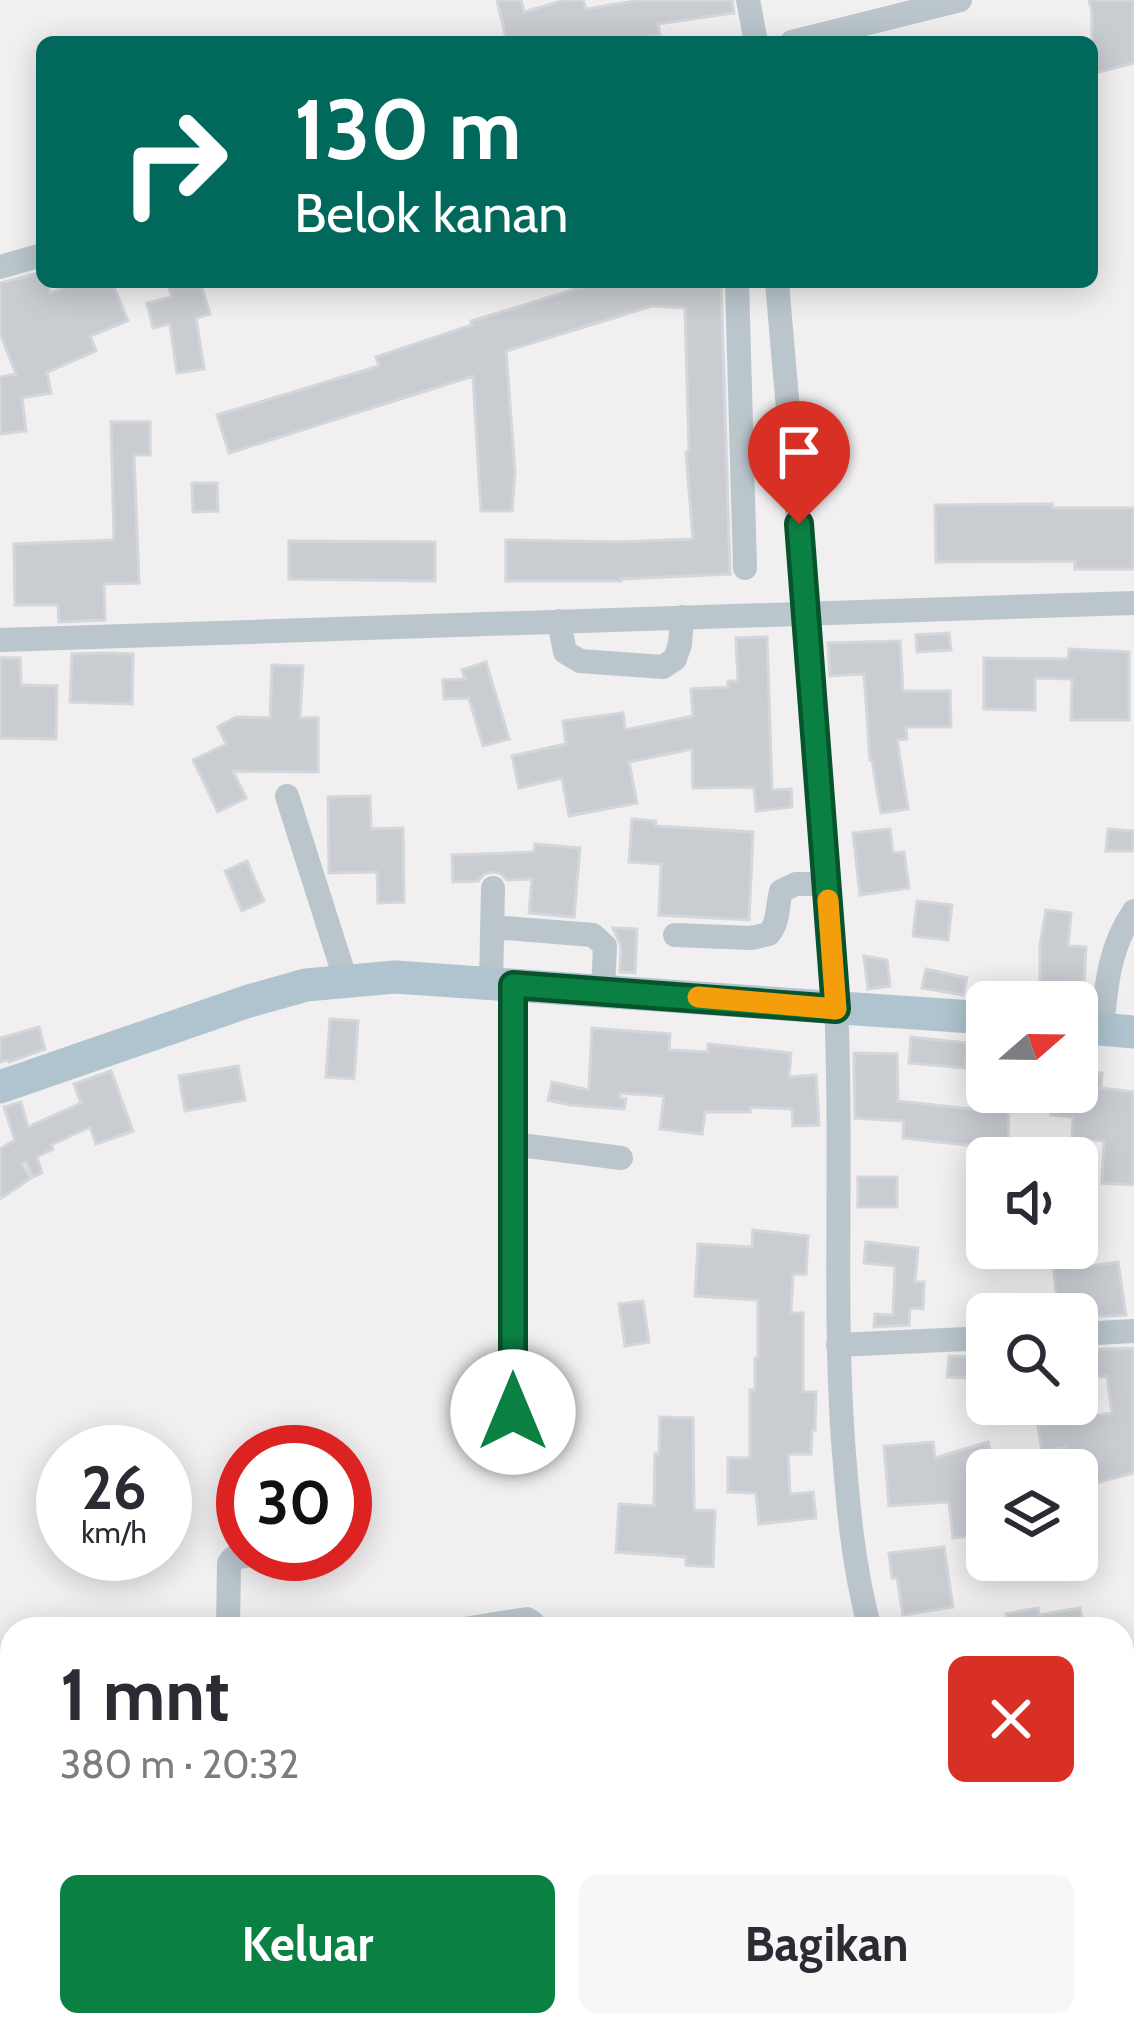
<!DOCTYPE html>
<html lang="id">
<head>
<meta charset="utf-8">
<style>
  :root { --surface:#fff; --page:#f7f7f7; --text:#2b2b33; --muted:#7c7c81; --accent:#0b8043 }
  body { margin:0; font-family:Cabin,sans-serif; background:var(--page); color:var(--text); height:100vh; display:flex; flex-direction:column; font-size:45px; white-space:nowrap }
  * { box-sizing:border-box; margin:0 }
  p { font-size:39px; color:var(--muted) }
  .icon { flex:none; width:66px; height:66px; fill:none; stroke:currentColor; stroke-width:2; stroke-linecap:round; stroke-linejoin:round }
  .map { position:relative; flex:1; overflow:hidden }
  .side { position:absolute; left:0px; top:1617px; width:1134px; height:420px; display:flex; flex-direction:column; background:var(--surface); border-radius:36px 36px 0 0; box-shadow:0 6px 30px #0003 }
  .side>* { flex:none }
  .banner { position:absolute; left:36px; top:36px; width:1062px; height:252px; border-radius:18px; box-shadow:0 6px 30px #0003; background:#00695c; color:#fff; overflow:hidden }
  .needle { width:78px; rotate:70deg }
  .buttons { position:absolute; left:966px; top:981px; display:grid; gap:24px }
  .buttons a { display:grid; place-items:center; width:132px; height:132px; border-radius:18px; background:var(--surface); box-shadow:0 6px 30px #0003; font-size:60px }
  .speed { position:absolute; left:36px; top:1425px; display:flex; gap:24px; font-size:60px; font-weight:700; text-align:center }
  .speed>* { display:grid; place-content:center; width:156px; height:156px; border-radius:50%; background:var(--surface); box-shadow:0 6px 30px #0003; line-height:1 }
  .speed small { font-size:30px; font-weight:400 }
  .speed .limit { border:18px solid #d22; background:#fff; color:#111 }
  .pin { position:absolute; display:grid; place-items:center; width:102px; height:102px; color:#fff; margin:-123px -51px; border-radius:50% 50% 50% 0; rotate:-45deg; box-shadow:0 0 12px #0007 }
  .pin .icon { rotate:45deg }
  .me { position:absolute; width:132px; margin:-66px; rotate:0deg; stroke-linejoin:round; filter:drop-shadow(0 0 9px #0008) }
  .turn { display:flex; align-items:center; gap:42px; height:252px; padding:0 60px; font-size:54px }
  .turn .icon { width:156px; height:156px; stroke-width:2.5 }
  .turn b { display:block; font-size:84px; line-height:102px }
  .round { display:grid; place-items:center; flex:none; width:126px; height:126px; border-radius:18px; background:var(--page) }
  .head { display:flex; align-items:center; justify-content:space-between; height:204px; padding:0 60px }
  h1 { font-size:72px; font-weight:800; line-height:90px }
  .action { display:flex; gap:24px; margin-top:auto; padding:24px 60px }
  .action a { flex:1; height:138px; border-radius:18px; background:var(--accent); color:#fff; font-size:48px; font-weight:800; line-height:138px; text-align:center }
  .action a+a { background:var(--page); color:var(--text) }
  .map>svg:first-child { display:block }
</style>
</head>
<body>
<div class="map">
<svg width="1134" height="2037" viewBox="0 0 1134 2037">
  <rect width="100%" height="100%" fill="#f1efef"/>
  <path fill="#c9cdd2" stroke="#d3d6da" stroke-width="3" d="M 497,0 L 521,0 L 524,12 L 565,0 L 583,0 L 586,9 L 641,0 L 732,0 L 734,13 L 658,24 L 660,35 L 616,42 L 507,42 Z
    M 1089,0 L 1134,0 L 1134,63 L 1092,74 L 1092,11 Z
    M 42,272 L 42,282 L 47,282 L 50,293 L 81,282 L 112,282 L 128,321 L 90,336 L 96,351 L 47,372 L 51,393 L 22,398 L 26,431 L 0,434 L 0,377 L 16,374 L 0,333 L 0,283 Z
    M 167,282 L 200,282 L 210,314 L 196,318 L 204,369 L 177,373 L 170,324 L 153,328 L 147,303 L 172,297 Z
    M 599,282 L 721,282 L 730,574 L 621,579 L 621,581 L 506,581 L 506,540 L 621,542 L 693,539 L 686,452 L 689,451 L 685,308 L 652,306 L 506,351 L 515,472 L 512,511 L 481,511 L 473,376 L 229,453 L 217,415 L 379,366 L 376,357 L 472,325 L 471,321 Z
    M 111,422 L 150,422 L 150,455 L 134,455 L 139,583 L 104,584 L 105,620 L 59,622 L 58,605 L 15,605 L 14,544 L 114,540 Z
    M 192,483 L 217,483 L 218,511 L 193,512 Z
    M 1052,504 L 1052,508 L 1134,508 L 1134,569 L 1075,569 L 1075,561 L 936,562 L 935,505 Z
    M 289,541 L 435,542 L 435,581 L 289,579 Z
    M 949,633 L 951,650 L 917,652 L 916,635 Z
    M 767,637 L 772,790 L 791,789 L 792,807 L 756,811 L 754,787 L 693,788 L 692,749 L 629,762 L 637,803 L 569,816 L 562,778 L 519,788 L 512,756 L 566,744 L 563,721 L 623,713 L 625,730 L 693,716 L 691,689 L 728,687 L 728,681 L 738,681 L 736,638 Z
    M 900,641 L 903,691 L 950,691 L 951,727 L 906,727 L 907,739 L 897,740 L 908,809 L 881,813 L 872,760 L 870,760 L 864,674 L 830,676 L 828,643 Z
    M 1069,649 L 1129,652 L 1129,720 L 1071,720 L 1072,679 L 1035,678 L 1035,710 L 984,709 L 984,658 L 1068,659 Z
    M 109,653 L 133,654 L 132,704 L 70,702 L 72,654 Z
    M 0,658 L 20,658 L 21,685 L 57,686 L 56,739 L 0,738 Z
    M 486,662 L 509,739 L 483,746 L 469,698 L 444,699 L 443,680 L 465,679 L 462,670 Z
    M 272,665 L 303,666 L 300,718 L 318,718 L 318,772 L 233,771 L 246,798 L 218,812 L 193,760 L 226,744 L 218,727 L 236,717 L 270,718 Z
    M 370,796 L 371,829 L 403,828 L 404,902 L 378,903 L 377,872 L 329,873 L 328,797 Z
    M 632,819 L 656,821 L 655,826 L 753,832 L 749,920 L 659,915 L 661,864 L 629,862 Z
    M 890,829 L 893,853 L 904,852 L 909,888 L 860,895 L 853,833 Z
    M 1108,829 L 1134,831 L 1134,851 L 1106,851 Z
    M 535,844 L 580,848 L 574,917 L 529,913 L 532,879 L 507,880 L 500,873 L 492,872 L 484,874 L 478,881 L 453,882 L 452,855 L 534,852 Z
    M 247,861 L 264,901 L 242,911 L 225,871 Z
    M 917,901 L 952,905 L 948,940 L 913,936 Z
    M 1046,910 L 1071,913 L 1068,946 L 1086,947 L 1084,986 L 1040,983 L 1040,945 Z
    M 613,928 L 637,929 L 635,973 L 620,972 L 621,946 Z
    M 864,956 L 887,960 L 890,986 L 868,989 Z
    M 926,969 L 967,978 L 963,995 L 922,988 Z
    M 330,1019 L 358,1021 L 354,1079 L 326,1077 Z
    M 39,1027 L 45,1049 L 9,1062 L 8,1060 L 0,1062 L 0,1038 Z
    M 592,1028 L 670,1034 L 669,1050 L 708,1052 L 708,1044 L 791,1053 L 789,1077 L 816,1075 L 819,1125 L 793,1126 L 792,1109 L 750,1107 L 750,1112 L 705,1112 L 702,1134 L 660,1129 L 664,1096 L 620,1093 L 620,1098 L 626,1099 L 624,1109 L 570,1105 L 548,1100 L 552,1082 L 589,1090 Z
    M 911,1037 L 967,1043 L 965,1068 L 909,1063 Z
    M 854,1053 L 897,1054 L 898,1101 L 989,1111 L 990,1092 L 1009,1092 L 1008,1140 L 976,1139 L 975,1146 L 903,1138 L 904,1121 L 855,1118 Z
    M 238,1066 L 245,1100 L 185,1111 L 179,1076 Z
    M 111,1071 L 133,1131 L 96,1144 L 90,1127 L 51,1145 L 53,1149 L 37,1157 L 42,1173 L 33,1177 L 26,1162 L 22,1164 L 31,1178 L 0,1199 L 0,1149 L 15,1140 L 4,1107 L 21,1102 L 28,1127 L 81,1103 L 74,1084 Z
    M 1077,1071 L 1102,1073 L 1101,1088 L 1134,1092 L 1134,1185 L 1102,1183 L 1104,1141 L 1072,1138 L 1073,1117 L 1051,1115 L 1052,1092 L 1077,1092 Z
    M 858,1177 L 897,1177 L 897,1207 L 858,1207 Z
    M 753,1230 L 808,1236 L 806,1274 L 793,1274 L 791,1313 L 803,1313 L 803,1392 L 816,1392 L 815,1430 L 812,1430 L 811,1454 L 788,1454 L 790,1494 L 813,1492 L 816,1518 L 759,1524 L 756,1493 L 728,1492 L 728,1458 L 750,1458 L 750,1390 L 755,1390 L 755,1358 L 758,1358 L 758,1300 L 695,1296 L 698,1244 L 752,1247 Z
    M 866,1242 L 918,1248 L 915,1282 L 924,1282 L 923,1309 L 910,1308 L 909,1325 L 874,1327 L 875,1314 L 893,1315 L 895,1266 L 864,1263 Z
    M 1084,1259 L 1085,1267 L 1118,1262 L 1126,1315 L 1077,1317 L 1077,1314 L 1058,1314 L 1053,1262 Z
    M 643,1301 L 649,1342 L 625,1346 L 619,1304 Z
    M 1134,1348 L 1134,1473 L 1077,1488 L 1077,1470 L 1072,1470 L 1066,1447 L 1042,1451 L 1038,1426 L 1112,1413 L 1107,1376 L 1077,1380 L 1077,1350 Z
    M 949,1356 L 987,1358 L 987,1379 L 947,1377 Z
    M 660,1417 L 693,1418 L 694,1510 L 715,1511 L 713,1567 L 686,1565 L 686,1557 L 616,1552 L 619,1504 L 654,1506 L 655,1454 L 659,1454 Z
    M 933,1442 L 935,1458 L 988,1442 L 995,1470 L 987,1470 L 987,1534 L 953,1538 L 949,1502 L 889,1506 L 884,1446 Z
    M 944,1547 L 953,1607 L 903,1615 L 897,1578 L 892,1578 L 889,1553 Z
    M 1038,1608 L 1039,1615 L 1080,1608 L 1084,1629 L 1008,1629 L 1006,1614 Z"/>
  <g fill="none" stroke-linecap="round" stroke-linejoin="round">
    <path stroke="#bac6cc" stroke-width="24" d="M 748,0 L 756,42
      M 792,42 L 960,0
      M 0,267 L 42,255
      M 737,282 L 745,568
      M 777,282 C 797,523 823,764 836,1005 C 843,1150 833,1296 843,1441 C 848,1505 853,1567 870,1629
      M 743,445 L 791,441
      M 559,621 L 565,652 L 580,661 L 663,667 L 675,659 L 680,644 L 682,617
      M 0,640 L 1134,603
      M 287,796 L 346,981
      M 492,927 L 593,935 L 605,946 L 603,990
      M 675,935 L 751,938 L 769,934 C 779,921 777,907 781,891 L 796,884 L 827,884
      M 491,983 L 493,888
      M 513,984 L 513,1412
      M 1102,1029 C 1106,986 1109,947 1134,911
      M 513,1144 L 621,1158
      M 1077,1334 L 1134,1331
      M 838,1345 L 987,1338
      M 228,1629 L 229,1563 L 233,1558 L 246,1556
      M 464,1629 L 527,1619 L 533,1623 L 535,1629
      M 1122,1978 L 1134,1980
      M 898,2037 L 911,2025"/>
    <path stroke="#afc4ce" stroke-width="33" d="M 1077,1027 L 1134,1032
      M 0,1087 L 249,1001 L 306,985 L 395,977 L 987,1018"/>
  </g>
  <g fill="none" stroke-linecap="round" stroke-linejoin="round">
    <g stroke="#07532c" stroke-width="30">
      <path id="route" d="M 513,1412 L 513,985 L 836,1009 L 799,524"/>
    </g>
    <use href="#route" stroke="#0b8043" stroke-width="21"/>
    <path stroke="#f59e0b" stroke-width="21" d="M 698,997 L 836,1009 L 828,900"/>
  </g>
</svg>
<div class="buttons">
<a><svg class="needle" viewBox="-14 -14 28 28"><path d="M0-13l5 13h-10z" fill="#e53935"/><path d="M0 13l5-13h-10z" fill="#7c7c81"/></svg></a>
<a><svg class="icon" aria-label="sound" viewBox="0 0 24 24"><path d="M4 9h4l5-4v14l-5-4H4zM17 9q2 3 0 6"/></svg></a>
<a><svg class="icon" aria-label="search" viewBox="0 0 24 24"><circle cx="10" cy="10" r="6"/><path d="M15 15l6 6"/></svg></a>
<a><svg class="icon" aria-label="layers" viewBox="0 0 24 24"><path d="M12 4l9 5-9 5-9-5zM3 14l9 5 9-5"/></svg></a>
</div>
<div class="speed"><div>26<small>km/h</small></div><div class="limit">30</div></div>
<div class="pin" style="left:799px;top:524px;background:#d93025"><svg class="icon" aria-label="arrive" viewBox="0 0 24 24"><path d="M6 21V4h12l-3 4 3 4H6"/></svg></div>
<svg class="me" style="left:513px;top:1412px" viewBox="-20 -20 40 40"><circle r="19" fill="#fff"/><path d="M0-13L10 11 0 6-10 11z" fill="#0b8043"/></svg>
<div class="banner">
<div class="turn"><svg class="icon" aria-label="right" viewBox="0 0 24 24"><path d="M7 20v-9h11M14 6l5 5-5 5"/></svg><div><b>130 m</b>Belok kanan</div></div>
</div>
<section class="side">
<div class="head"><div><h1>1 mnt</h1><p>380 m · 20:32</p></div><a class="round" style="background:#d93025;color:#fff"><svg class="icon" aria-label="close" viewBox="0 0 24 24"><path d="M6 6l12 12M18 6L6 18"/></svg></a></div>
<div class="action"><a>Keluar</a><a>Bagikan</a></div>
</section>
</div>
</body>
</html>
